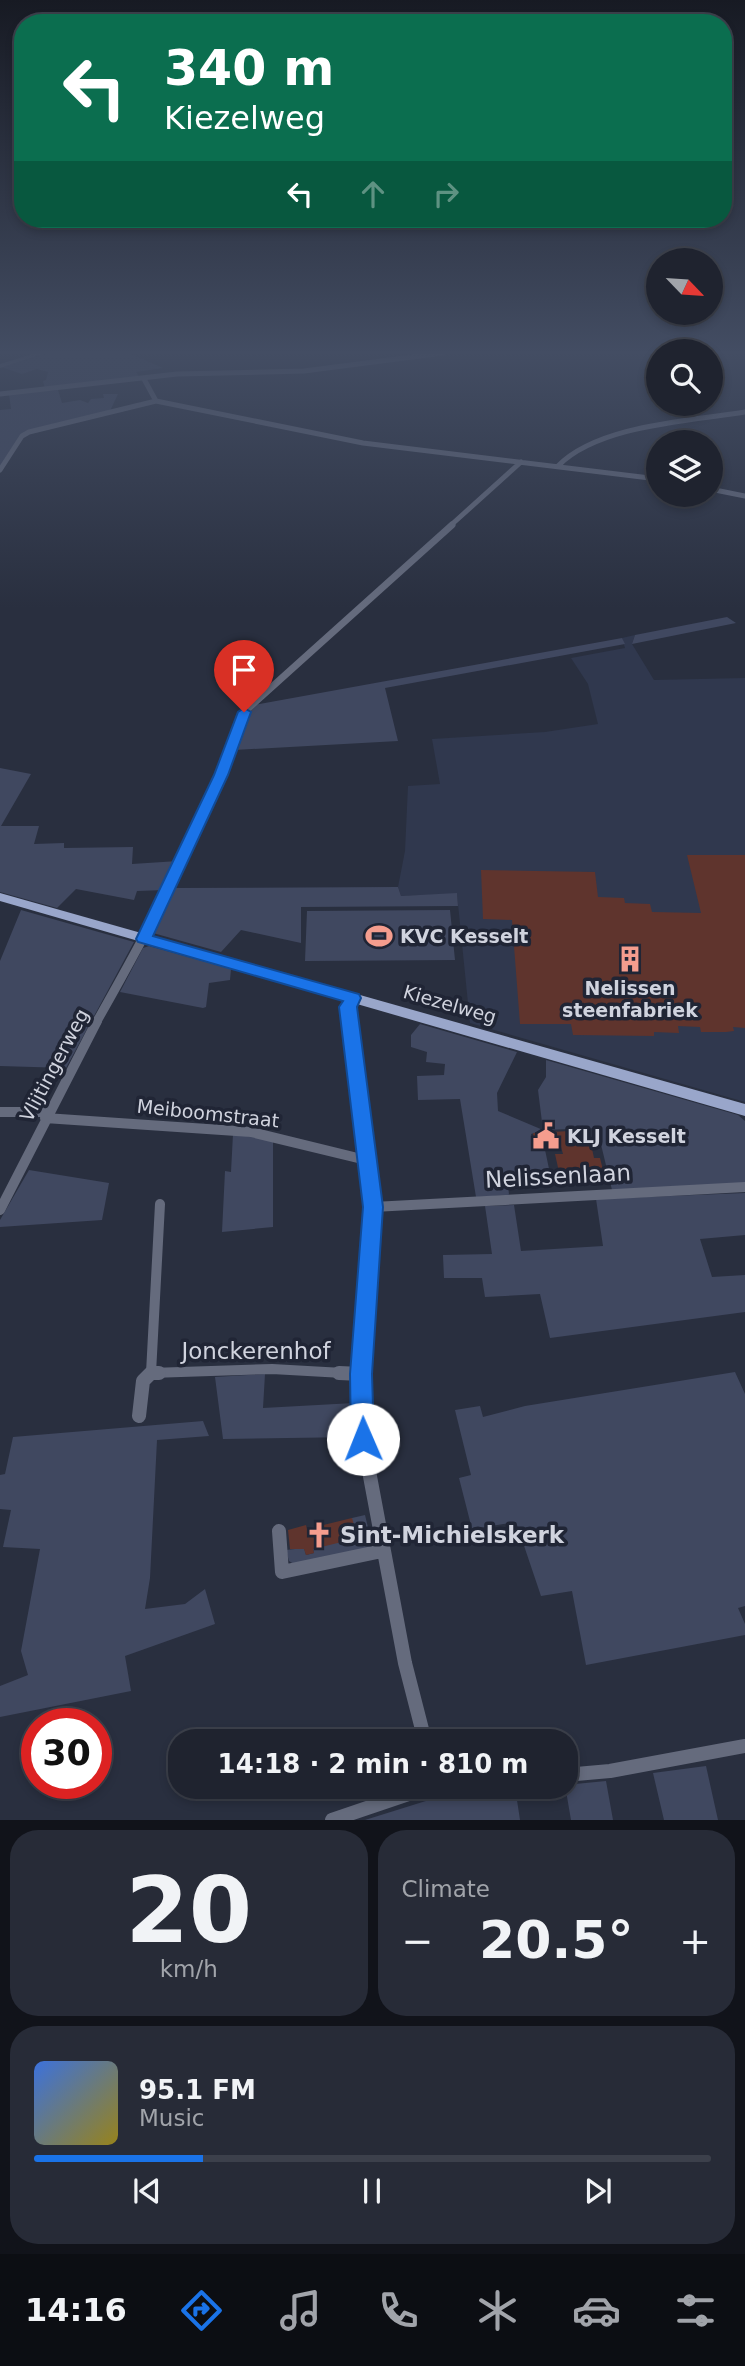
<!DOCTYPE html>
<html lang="en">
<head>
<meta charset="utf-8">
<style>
  :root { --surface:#1f232f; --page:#272b37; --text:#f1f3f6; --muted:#a1a4aa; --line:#3c404b; --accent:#1a73e8 }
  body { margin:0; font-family:"DejaVu Sans",sans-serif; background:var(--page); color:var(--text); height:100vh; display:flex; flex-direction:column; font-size:26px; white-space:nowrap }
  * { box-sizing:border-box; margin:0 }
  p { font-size:23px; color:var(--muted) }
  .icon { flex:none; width:38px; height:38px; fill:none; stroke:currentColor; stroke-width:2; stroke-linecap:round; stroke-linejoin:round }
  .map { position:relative; height:1820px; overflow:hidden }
  .sheet { display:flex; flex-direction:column; gap:10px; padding:10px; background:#11131a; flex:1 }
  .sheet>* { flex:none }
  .top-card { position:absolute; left:14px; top:14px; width:718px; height:214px; border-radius:28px; box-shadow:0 4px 10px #0003,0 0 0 2px var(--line); background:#0b6e4f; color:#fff; overflow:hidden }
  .needle { width:46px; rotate:115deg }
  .buttons { position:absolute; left:646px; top:248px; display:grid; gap:14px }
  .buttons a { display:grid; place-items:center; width:77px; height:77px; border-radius:50%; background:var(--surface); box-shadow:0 4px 10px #0003,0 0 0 2px var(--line); font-size:35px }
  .speed { position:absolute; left:21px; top:1708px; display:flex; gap:14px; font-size:35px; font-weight:700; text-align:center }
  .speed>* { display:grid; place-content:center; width:91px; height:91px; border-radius:50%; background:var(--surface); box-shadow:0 4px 10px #0003,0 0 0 2px var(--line); line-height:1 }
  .speed .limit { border:10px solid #d22; background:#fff; color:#111 }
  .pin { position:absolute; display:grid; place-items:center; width:60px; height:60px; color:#fff; margin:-72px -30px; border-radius:50% 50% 50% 0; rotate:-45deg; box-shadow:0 0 7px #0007 }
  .pin .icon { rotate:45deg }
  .me { position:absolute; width:77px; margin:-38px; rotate:359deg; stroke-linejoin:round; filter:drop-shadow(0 0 5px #0008) }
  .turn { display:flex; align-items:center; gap:24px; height:147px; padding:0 35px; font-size:32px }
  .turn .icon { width:91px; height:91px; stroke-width:2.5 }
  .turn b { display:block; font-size:49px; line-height:60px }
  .lanes { display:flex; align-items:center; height:66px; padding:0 35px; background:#0003; justify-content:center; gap:35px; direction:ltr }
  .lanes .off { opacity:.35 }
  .big { font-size:52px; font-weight:700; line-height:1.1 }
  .sheet .card { flex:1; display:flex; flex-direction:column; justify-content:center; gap:10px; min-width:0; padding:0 24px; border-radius:28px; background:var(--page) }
  .sheet .dial { align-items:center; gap:0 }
  .dial b { font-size:91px; line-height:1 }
  .song { display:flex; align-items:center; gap:21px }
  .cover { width:84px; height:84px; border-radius:10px; background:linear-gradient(135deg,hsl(220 70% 55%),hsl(50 70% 35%)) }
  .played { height:7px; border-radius:4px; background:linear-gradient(90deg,var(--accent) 25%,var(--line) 25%) }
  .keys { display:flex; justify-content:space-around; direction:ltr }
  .heat { display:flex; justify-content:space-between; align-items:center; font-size:38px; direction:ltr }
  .sheet .tiles { flex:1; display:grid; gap:10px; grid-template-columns:1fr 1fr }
  .card:last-child { grid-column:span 2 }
  .trip { position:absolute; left:168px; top:1729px; width:410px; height:70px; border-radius:28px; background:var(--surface); box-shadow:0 4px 10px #0003,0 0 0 2px var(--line); font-weight:700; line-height:70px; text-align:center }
  .tabs { display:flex; height:112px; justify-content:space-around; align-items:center; background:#0c0e13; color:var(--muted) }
  .tabs .icon { width:49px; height:49px }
  .tabs .current { color:var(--accent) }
  .tabs b { font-size:32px; color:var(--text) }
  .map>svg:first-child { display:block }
  .built { fill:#30384e }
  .green { fill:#404860 }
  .building { fill:#5f342d }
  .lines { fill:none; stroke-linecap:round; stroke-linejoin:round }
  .minor-far4 { stroke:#656b7d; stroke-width:5 }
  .minor-far3 { stroke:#656b7d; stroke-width:7 }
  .minor-far2 { stroke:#656b7d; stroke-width:9 }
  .minor-far1 { stroke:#656b7d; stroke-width:10 }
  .minor { stroke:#656b7d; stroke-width:14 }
  .tertiary { fill:#656b7d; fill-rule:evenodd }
  .primary { fill:#99a6ca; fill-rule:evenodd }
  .route { fill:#1a73e8; stroke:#114b97; stroke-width:2 }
  .labels { text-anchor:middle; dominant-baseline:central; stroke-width:7; stroke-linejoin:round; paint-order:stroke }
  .poi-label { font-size:19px; font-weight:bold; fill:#d0d3de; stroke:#202535; text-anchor:start }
  .street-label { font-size:19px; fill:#d0d3de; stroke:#202535 }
  .near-street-label { font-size:23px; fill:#d0d3de; stroke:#202535 }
  .near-poi-label { font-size:23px; font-weight:bold; fill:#d0d3de; stroke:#202535; text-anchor:start }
</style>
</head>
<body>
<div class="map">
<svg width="745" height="1820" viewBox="0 0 745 1820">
  <rect width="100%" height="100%" fill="#292f3f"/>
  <path class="built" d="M635,635l-3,9 22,36 91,-2v424l-275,-79 -13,-129 -56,2 -3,-9 7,-36 3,-65 32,-2 -8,-45 113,-7 53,-8 -10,-40 -17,-26 54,-10 -3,-10z"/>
  <path class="green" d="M49,353h80l34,15 -27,4 4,6 -95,11 -2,-8 3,-1 2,-8 -11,-3 -15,5 -21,-7z
    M58,390l4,13 18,-3 8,3 3,-4 13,-1 -1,-4h15l-8,17 -85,21 -25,35v-57l11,-1 -2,-15z
    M727,617l9,6 -104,21 3,-9z
    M622,638l3,6 -240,44 13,53 -164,9 9,-32 11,-13z
    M0,768l31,6 -30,52h38l-5,18 30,-1v5l69,-1 -1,17 46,-3 -13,29 -28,1 -3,9 -58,-11 -19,19 -57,-16z
    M398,887l3,9 56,-3 1,13 -157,1v36l-60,-13 -20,22 -68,-19 20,-45z
    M21,910l113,32 -68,126 -66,-2v-105z
    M450,910l5,50 -150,1 2,-50z
    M149,946l82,23 -1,11 -21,3 -3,24 -3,1 -83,-16 23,-44z
    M420,1024l97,28 -20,41 1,18 45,19 -5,-40 8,-13v-17l192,55 7,6v62l-133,7 -15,-62 -53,2 -13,4 3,11h10l8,38 -44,1 1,11 -33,2 -16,-98 -42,1 -1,-24 27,-1 1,-11 -19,-2 1,-10 -16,-5v-12z
    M233,1134l40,6v87l-51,5 3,-61 6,1z
    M29,1170l80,13 -7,37 -102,7v-7z
    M745,1193v42l-45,4 12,38 33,-2v37l-195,26 -10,-44 -55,3 -3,-19h-38l-1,-23 49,-1 -7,-48 29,-1 7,46 82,-5 -7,-47z
    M735,1372l10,22v212l-7,2 7,16v11l-159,30 -14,-74 -31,5 -25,-74 -44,7 -13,-51 12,-3 -16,-65 25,-4 3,11 42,-11z
    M265,1374l-2,34 91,-5 2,34 -133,2 -8,-62z
    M203,1421l6,15 -52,4 -7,138 -5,31 40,-5 20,-15 10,35 -90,32 6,35 -131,26v-31l28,-11 -7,-24 19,-102 -37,-2 8,-37 -11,-1v-34l5,-1 8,-37z
    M365,1515l8,33 -76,18 -8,-5 -3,-11 18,-2 2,7 8,-2 -1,-4 39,-31z
    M706,1766l12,54h-54l-11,-47z
    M606,1781l7,39h-42l-6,-35z
    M515,1787l5,33h-155l80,-25z"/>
  <path class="building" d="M687,855h58v173l-12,-1 1,4 -8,1h-25l-1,-5 -22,-1 1,7 -25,-1v4l-81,-1 -2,-11h-51l-8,-104 -29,-1 -2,-49 114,2 3,25 26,1 1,5 25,1 2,8 49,1z
    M588,1130l6,28h6l5,20 -44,3 -6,-27h8l-4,-14 -25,1 -1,-8z
    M352,1518l6,20 -45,11 1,4 -8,2 -2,-6h-14l-2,-19 18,-5 1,4z"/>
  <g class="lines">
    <path class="minor-far4" d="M144,379l12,22
      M0,394l177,-20 127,-3 139,-18
      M558,466c40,-41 132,-45 187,-54
      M0,470l22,-34 7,-4 127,-31 207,42 295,36
      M710,489l35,7
      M450,526l71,-64"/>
    <path class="minor-far3" d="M232,745l12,-33 208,-187"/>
    <path class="minor-far2" d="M96,1023c51,-90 101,-183 137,-280
      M350,1023l-2,-16 5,-9"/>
    <path class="minor-far1" d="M350,1021l23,186 -12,167
      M0,1112h48
      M45,1118l206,14 115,28
      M160,1204l-9,169 121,-4 89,5
      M373,1207l372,-20
      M0,1210l97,-189"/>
    <path class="minor" d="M151,1373h8
      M339,1373l22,1
      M361,1373l2,66 42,224 20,78
      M139,1416l4,-35 8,-8
      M279,1531l3,41 100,-21
      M565,1775l45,-4 135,-25
      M332,1820l97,-33"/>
    <path class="tertiary" d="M36,353h10l-46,15v-4z"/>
    <path class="primary" d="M0,893l745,211v12l-745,-215z"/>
  </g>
  <linearGradient id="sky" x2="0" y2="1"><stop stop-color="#171a23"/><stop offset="0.58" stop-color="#434d63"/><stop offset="1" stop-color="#434d63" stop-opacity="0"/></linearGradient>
  <rect width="745" height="608" fill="url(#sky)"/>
  <path class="route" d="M244,708l7,4 -23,63 -75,161 206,58 2,4 -4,9 26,200 -11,167 2,65 -3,7 -8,3 -8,-3 -4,-7 -1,-65 13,-167 -24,-200 4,-6 -205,-59 -2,-3 78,-164 24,-63z"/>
  <defs>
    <g id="stadium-bare" transform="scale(2.1)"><path d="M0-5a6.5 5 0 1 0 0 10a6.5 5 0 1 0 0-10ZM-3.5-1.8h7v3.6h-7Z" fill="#f59d8e" stroke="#202535" stroke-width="2.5" paint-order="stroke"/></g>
    <g id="building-bare" transform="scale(2.1)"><path d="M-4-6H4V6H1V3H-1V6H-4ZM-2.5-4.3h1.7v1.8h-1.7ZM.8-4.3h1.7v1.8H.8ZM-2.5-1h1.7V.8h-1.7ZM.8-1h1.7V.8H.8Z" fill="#f59d8e" stroke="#202535" stroke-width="2.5" paint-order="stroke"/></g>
    <g id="civic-bare" transform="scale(2.1)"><path d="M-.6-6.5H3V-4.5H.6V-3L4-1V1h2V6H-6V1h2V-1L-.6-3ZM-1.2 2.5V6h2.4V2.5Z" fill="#f59d8e" stroke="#202535" stroke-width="2.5" paint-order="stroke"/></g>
    <g id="church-bare" transform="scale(2.1)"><path d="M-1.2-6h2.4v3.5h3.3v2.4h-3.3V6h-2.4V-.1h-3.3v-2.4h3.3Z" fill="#f59d8e" stroke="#202535" stroke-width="2.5" paint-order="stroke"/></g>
  </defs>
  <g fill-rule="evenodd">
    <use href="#stadium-bare" x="379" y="936"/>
    <use href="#building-bare" x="630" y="959"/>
    <use href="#civic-bare" x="546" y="1136"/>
    <use href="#church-bare" x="319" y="1535"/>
  </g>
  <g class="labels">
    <g class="poi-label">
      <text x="400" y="936">KVC Kesselt</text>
      <text x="630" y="988" text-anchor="middle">Nelissen<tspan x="630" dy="22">steenfabriek</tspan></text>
      <text x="567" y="1136">KLJ Kesselt</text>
    </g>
    <g class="street-label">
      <text transform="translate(450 1004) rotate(16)">Kiezelweg</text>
      <text transform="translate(54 1065) rotate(-62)">Vlijtingerweg</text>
      <text transform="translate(208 1113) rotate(6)">Meiboomstraat</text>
    </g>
    <g class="near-street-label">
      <text transform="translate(558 1176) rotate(-3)">Nelissenlaan</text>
      <text x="256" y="1351">Jonckerenhof</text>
    </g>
    <g class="near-poi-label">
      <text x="340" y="1535">Sint-Michielskerk</text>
    </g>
  </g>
</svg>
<div class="buttons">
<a><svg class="needle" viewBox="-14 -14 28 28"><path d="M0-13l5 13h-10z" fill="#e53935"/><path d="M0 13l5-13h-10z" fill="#a1a4aa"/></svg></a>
<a><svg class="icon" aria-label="search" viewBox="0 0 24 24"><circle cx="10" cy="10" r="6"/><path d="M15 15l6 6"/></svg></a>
<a><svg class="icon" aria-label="layers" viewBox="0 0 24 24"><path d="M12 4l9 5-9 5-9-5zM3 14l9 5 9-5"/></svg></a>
</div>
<div class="speed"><div class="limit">30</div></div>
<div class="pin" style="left:244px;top:712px;background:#d93025"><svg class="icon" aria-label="arrive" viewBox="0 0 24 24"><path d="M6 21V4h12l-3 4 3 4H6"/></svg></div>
<svg class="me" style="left:363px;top:1439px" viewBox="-20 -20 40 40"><circle r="19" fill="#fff"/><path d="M0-13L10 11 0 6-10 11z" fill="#1a73e8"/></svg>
<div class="trip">14:18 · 2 min · 810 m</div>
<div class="top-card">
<div class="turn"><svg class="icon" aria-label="left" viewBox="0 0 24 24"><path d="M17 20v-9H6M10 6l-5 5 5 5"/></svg><div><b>340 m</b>Kiezelweg</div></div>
<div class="lanes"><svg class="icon" aria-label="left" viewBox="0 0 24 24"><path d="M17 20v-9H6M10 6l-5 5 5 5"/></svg><svg class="icon off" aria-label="ahead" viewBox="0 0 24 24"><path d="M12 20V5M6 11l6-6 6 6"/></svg><svg class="icon off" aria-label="right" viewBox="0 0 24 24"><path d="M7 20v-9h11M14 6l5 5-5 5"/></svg></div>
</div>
</div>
<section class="sheet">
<div class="tiles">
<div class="card dial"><b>20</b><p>km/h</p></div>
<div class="card"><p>Climate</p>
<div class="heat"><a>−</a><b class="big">20.5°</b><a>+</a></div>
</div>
<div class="card">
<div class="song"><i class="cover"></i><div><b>95.1 FM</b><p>Music</p></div></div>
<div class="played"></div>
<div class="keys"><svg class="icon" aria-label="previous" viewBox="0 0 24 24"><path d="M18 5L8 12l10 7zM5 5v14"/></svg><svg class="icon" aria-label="pause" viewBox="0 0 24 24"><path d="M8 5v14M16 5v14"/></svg><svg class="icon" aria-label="next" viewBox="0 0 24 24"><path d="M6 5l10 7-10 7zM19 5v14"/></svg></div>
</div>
</div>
</section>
<nav class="tabs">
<b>14:16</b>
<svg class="icon current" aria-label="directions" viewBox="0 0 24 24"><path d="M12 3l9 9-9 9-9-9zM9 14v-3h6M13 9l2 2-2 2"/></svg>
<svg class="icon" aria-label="music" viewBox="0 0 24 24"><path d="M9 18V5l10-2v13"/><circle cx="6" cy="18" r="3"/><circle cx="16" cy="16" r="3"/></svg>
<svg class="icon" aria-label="phone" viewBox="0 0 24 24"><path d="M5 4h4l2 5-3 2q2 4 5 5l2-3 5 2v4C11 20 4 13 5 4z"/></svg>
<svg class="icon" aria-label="climate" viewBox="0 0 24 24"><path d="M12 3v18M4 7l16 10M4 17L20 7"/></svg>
<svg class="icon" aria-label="car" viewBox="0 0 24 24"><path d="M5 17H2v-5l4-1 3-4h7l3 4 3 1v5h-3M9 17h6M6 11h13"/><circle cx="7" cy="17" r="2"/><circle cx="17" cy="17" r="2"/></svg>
<svg class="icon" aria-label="filters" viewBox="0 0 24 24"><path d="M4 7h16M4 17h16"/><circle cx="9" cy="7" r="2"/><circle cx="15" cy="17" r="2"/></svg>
</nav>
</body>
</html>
